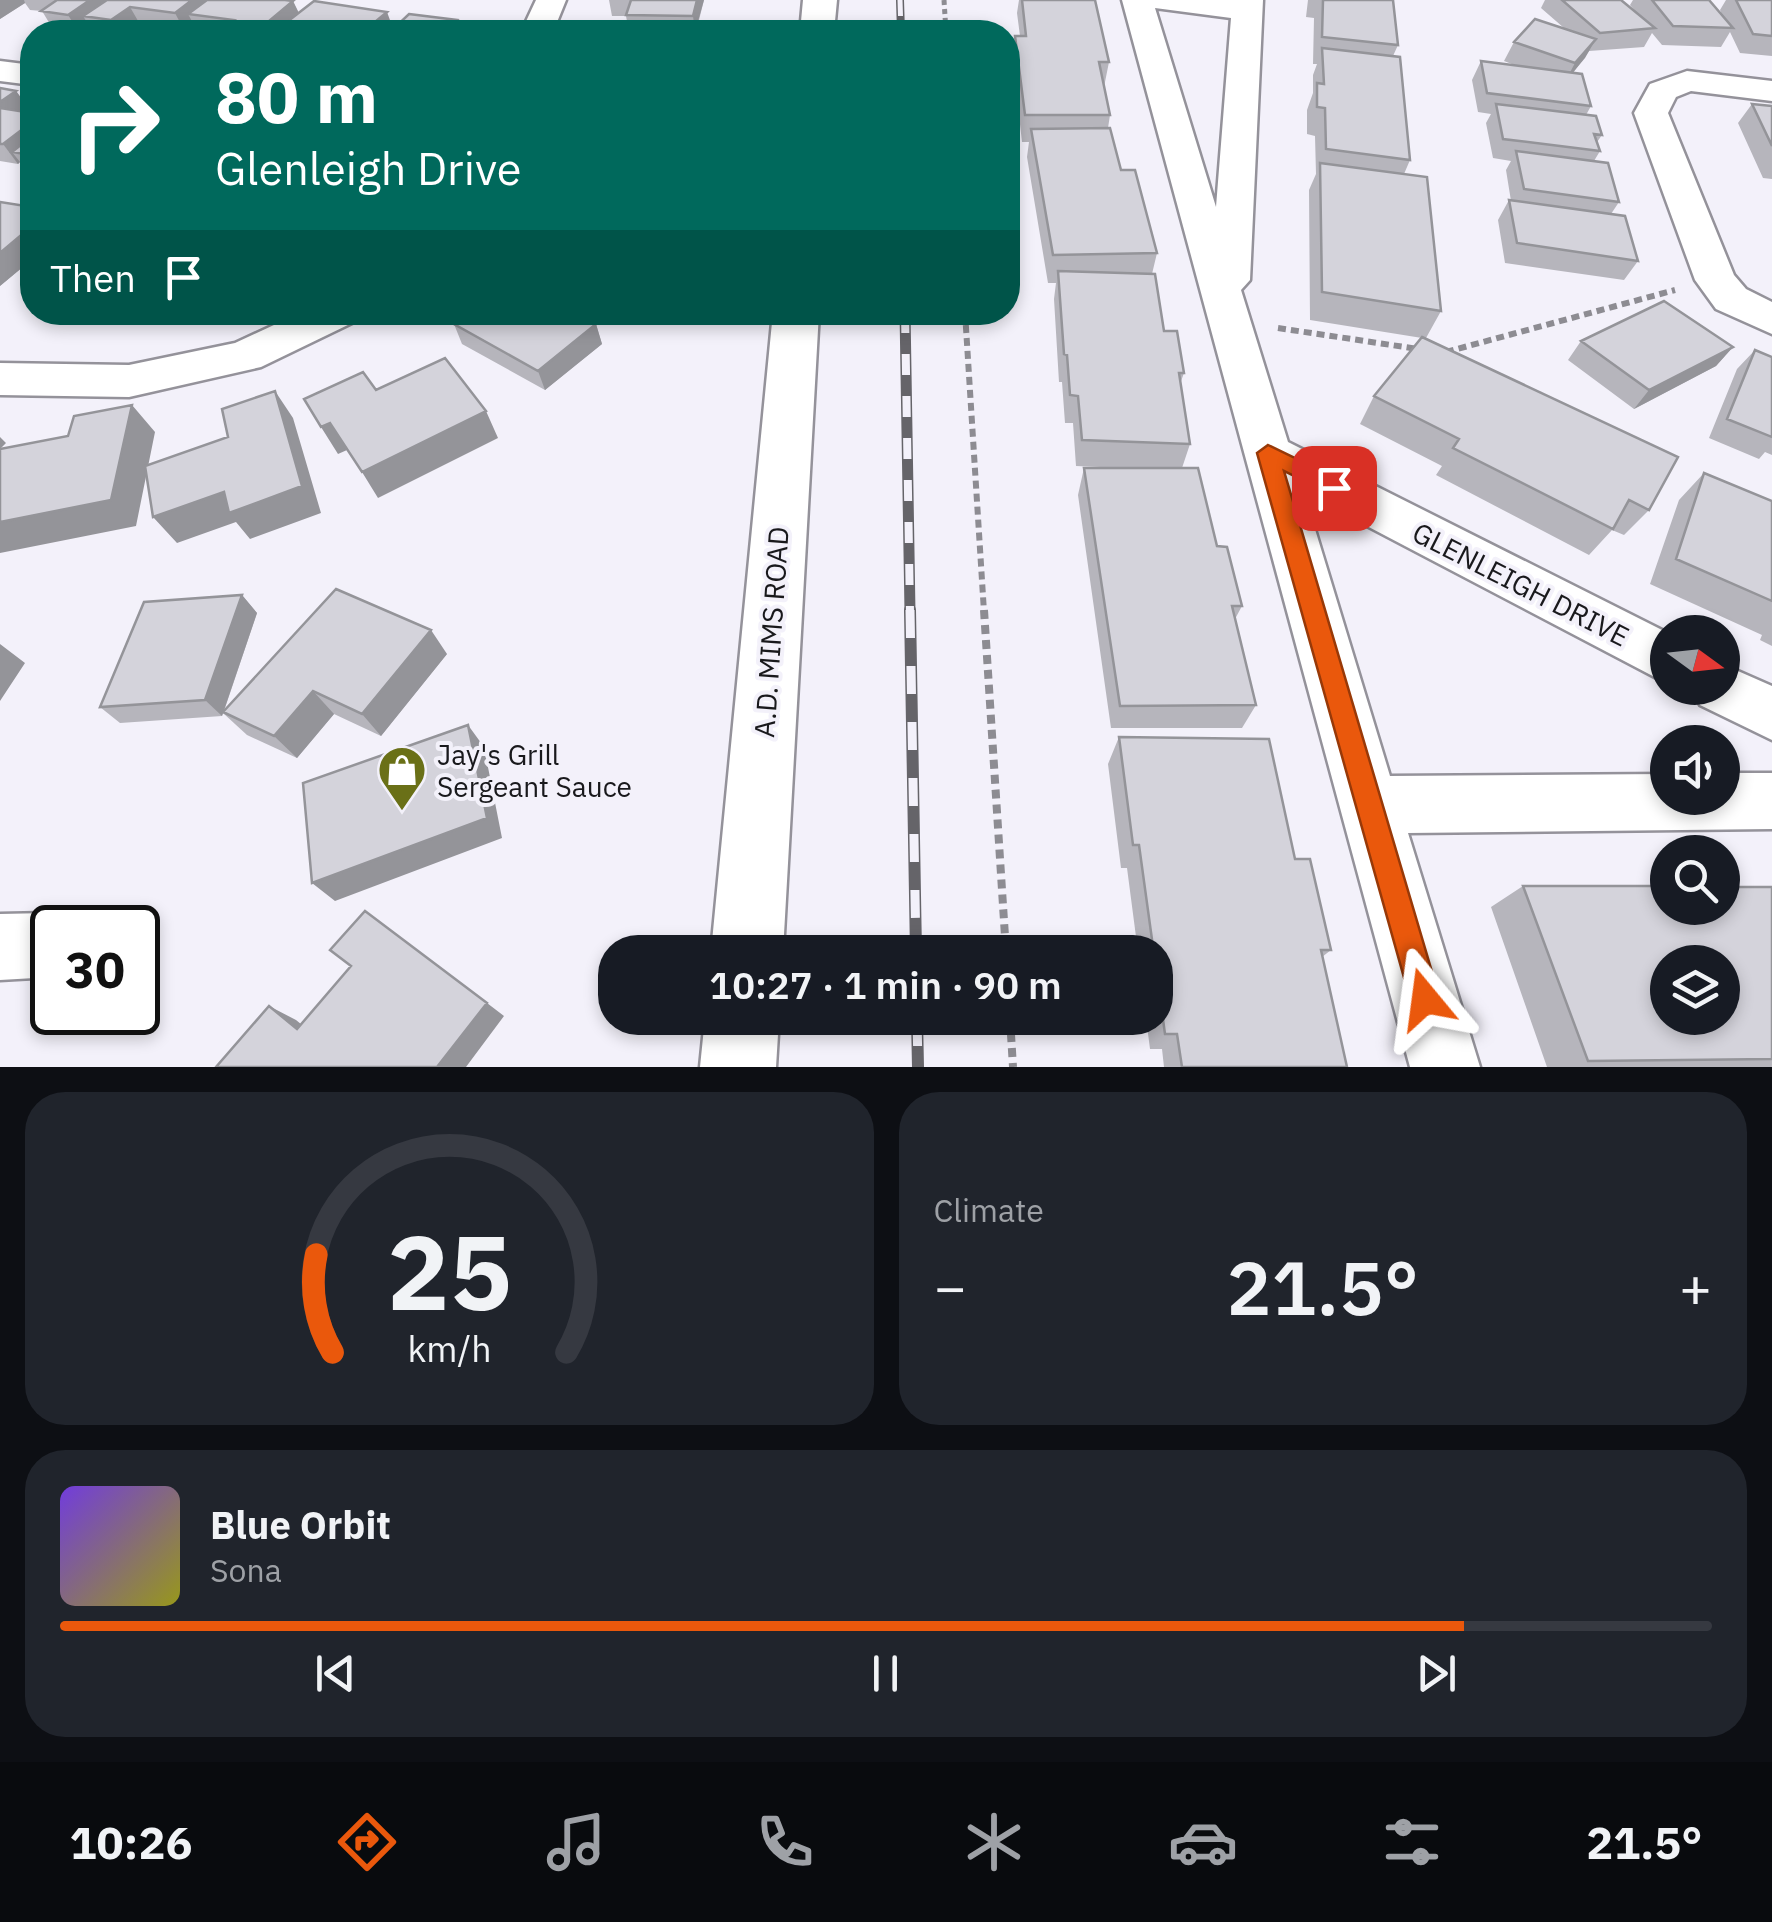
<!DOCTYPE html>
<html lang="en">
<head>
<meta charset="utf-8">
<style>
  :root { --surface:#171b24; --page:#20242c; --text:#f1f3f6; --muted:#9ea1a6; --line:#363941; --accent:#ea580c }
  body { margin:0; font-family:"IBM Plex Sans",sans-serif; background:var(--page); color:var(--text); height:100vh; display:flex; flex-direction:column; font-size:38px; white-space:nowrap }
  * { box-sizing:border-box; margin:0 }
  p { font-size:32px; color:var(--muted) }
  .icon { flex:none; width:55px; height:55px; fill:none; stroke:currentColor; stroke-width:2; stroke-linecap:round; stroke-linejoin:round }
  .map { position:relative; height:1067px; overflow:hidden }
  .side { display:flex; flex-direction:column; gap:25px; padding:25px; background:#0d0f14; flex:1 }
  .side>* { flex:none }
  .hud { position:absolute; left:20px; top:20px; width:1000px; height:305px; border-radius:40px; box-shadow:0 5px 15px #0003; background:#00695c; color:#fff; overflow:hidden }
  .needle { width:65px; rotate:105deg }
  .buttons { position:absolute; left:1650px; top:615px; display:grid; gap:20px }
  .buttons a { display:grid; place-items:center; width:90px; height:90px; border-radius:50%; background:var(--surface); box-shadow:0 5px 15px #0003; font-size:50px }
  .speed { position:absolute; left:30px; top:905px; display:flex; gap:20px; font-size:50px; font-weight:700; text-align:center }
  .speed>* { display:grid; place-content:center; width:130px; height:130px; border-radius:50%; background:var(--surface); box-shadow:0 5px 15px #0003; line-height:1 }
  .speed .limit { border:5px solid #111; border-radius:15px; background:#fff; color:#111 }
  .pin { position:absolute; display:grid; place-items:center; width:85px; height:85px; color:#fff; margin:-42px; border-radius:20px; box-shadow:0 5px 15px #0006 }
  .me { position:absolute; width:110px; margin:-55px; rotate:344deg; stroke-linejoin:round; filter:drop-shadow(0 0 8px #0008) }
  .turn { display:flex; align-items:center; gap:35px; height:210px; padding:0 30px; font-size:45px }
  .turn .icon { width:130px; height:130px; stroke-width:2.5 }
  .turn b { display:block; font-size:70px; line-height:85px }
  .then { display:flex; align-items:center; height:95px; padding:0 30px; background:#0003; gap:20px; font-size:38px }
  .big { font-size:75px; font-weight:600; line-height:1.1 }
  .side .card { flex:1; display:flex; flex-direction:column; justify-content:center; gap:15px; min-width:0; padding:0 35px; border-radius:40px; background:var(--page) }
  .side .dial { align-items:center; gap:0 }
  .dial svg { height:260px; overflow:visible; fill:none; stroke:var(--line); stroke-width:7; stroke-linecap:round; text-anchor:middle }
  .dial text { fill:var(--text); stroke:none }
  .song { display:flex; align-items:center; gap:30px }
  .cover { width:120px; height:120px; border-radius:15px; background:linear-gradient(135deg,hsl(260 70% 55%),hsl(60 70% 35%)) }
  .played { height:10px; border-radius:5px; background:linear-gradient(90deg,var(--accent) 85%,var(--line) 85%) }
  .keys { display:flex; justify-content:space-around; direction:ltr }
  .heat { display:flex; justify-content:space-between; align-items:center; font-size:55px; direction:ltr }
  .side .tiles { flex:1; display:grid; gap:25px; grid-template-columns:1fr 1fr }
  .card:last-child { grid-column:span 2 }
  .trip { position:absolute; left:598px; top:935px; width:575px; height:100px; border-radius:40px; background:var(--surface); box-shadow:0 5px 15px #0003; font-weight:600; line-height:100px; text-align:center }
  .dock { display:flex; height:160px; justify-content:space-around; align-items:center; background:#090b0e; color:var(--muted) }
  .dock .icon { width:70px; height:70px }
  .dock .current { color:var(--accent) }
  .dock b { font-size:45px; color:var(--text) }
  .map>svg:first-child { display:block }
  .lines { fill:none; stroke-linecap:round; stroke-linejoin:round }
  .street-casing { stroke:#94929a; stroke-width:5 }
  .secondary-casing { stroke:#94929a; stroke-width:5 }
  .path-far2 { stroke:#8d8c92; stroke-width:5; stroke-dasharray:5 4; stroke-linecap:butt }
  .path-far1 { stroke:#8d8c92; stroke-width:6; stroke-dasharray:8 5; stroke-linecap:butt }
  .path { stroke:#8d8c92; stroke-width:8; stroke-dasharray:9 6; stroke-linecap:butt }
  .street { fill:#fff; fill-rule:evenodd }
  .secondary { fill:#fff; fill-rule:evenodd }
  .rail-far2-casing { stroke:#656469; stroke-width:8 }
  .rail-far1-casing { stroke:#656469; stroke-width:11 }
  .rail-casing { stroke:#656469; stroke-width:12 }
  .rail-far2 { stroke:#f3f1fa; stroke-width:5; stroke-dasharray:16; stroke-linecap:butt }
  .rail-far1 { stroke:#f3f1fa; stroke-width:8; stroke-dasharray:21; stroke-linecap:butt }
  .rail { stroke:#f3f1fa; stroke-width:9; stroke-dasharray:28; stroke-linecap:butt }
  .wall { fill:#b6b5bc }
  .shaded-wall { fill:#949499 }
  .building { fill:#d4d3db; stroke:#949499; stroke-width:2.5; fill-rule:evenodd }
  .route { fill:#ea580c; stroke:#983908; stroke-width:2.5 }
  .labels { text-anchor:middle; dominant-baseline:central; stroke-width:8; stroke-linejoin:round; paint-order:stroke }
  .street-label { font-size:28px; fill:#19191c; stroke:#f3f1fa }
  .poi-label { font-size:28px; fill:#19191c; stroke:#f3f1fa; text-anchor:start }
</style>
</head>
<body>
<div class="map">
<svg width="1772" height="1067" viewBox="0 0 1772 1067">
  <rect width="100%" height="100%" fill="#f3f1fa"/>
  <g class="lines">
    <g class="street-casing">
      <path id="street" d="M536,0h30l-13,32h-32z
        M1122,0h141l-13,280 -9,10 47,152 380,191v51l-364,-191 86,283 278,-2v24h54v-25h50v56l-364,4 72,234h-70zM1155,8l76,10 -15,189z
        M0,61l32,4v20l-32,-4z
        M1687,71l85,10v20l-81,-10 -15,6 -8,16 66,162 12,14 26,13v32l-56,-25 -21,-29 -61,-167 16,-29z
        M302,312h58l-6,10 -93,45 -132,30 -129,-2v-32l129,2 106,-22z
        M1722,664l50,22v54l-72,-35 -8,-17h30z
        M48,913l25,15h-21v49l-52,3v-66z"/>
    </g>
    <g class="secondary-casing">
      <path id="secondary" d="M803,0h34l-3,32h-34z
        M773,312h46l-36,640h-72z
        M705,1018h74l-3,49h-76z"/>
    </g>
    <path class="path-far2" d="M944,0l2,32"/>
    <path class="path-far1" d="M965,312l19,300
      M1278,328l140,21
      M1446,352l229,-62"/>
    <path class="path" d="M984,610l22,342
      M1010,1018l3,49"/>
    <use href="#street" class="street"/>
    <use href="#secondary" class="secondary"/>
    <g class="rail-far2-casing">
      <path id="rail-far2" d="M900,0l1,32"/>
    </g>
    <g class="rail-far1-casing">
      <path id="rail-far1" d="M905,312l5,300"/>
    </g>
    <g class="rail-casing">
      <path id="rail" d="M910,610l6,342
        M917,1018l1,49"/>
    </g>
    <use href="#rail-far2" class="rail-far2"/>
    <use href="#rail-far1" class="rail-far1"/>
    <use href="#rail" class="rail"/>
  </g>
  <path class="wall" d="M0,0h285l8,1 6,12 94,16 64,-9 4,12h-263l-4,-7 -9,7 -44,-6 -10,6h-38l-3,-5 -9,5h-9l-19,-3 -11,-18 -12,-1 -5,-7 -25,16z
    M609,0h95l-8,32h-67l-3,-16h-14z
    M1019,0h76l14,62 -5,25 6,28 -2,13 13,42 36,83 -5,21 12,57 20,42 -4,11 10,60 -8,24 60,138 -7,13 21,86 -14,23h-131l-33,-233 6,-27h40l-48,-2 -3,-43h-8l-3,-41h-3l-5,-83 2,-16h-8l-21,-126 2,-15h-7l-9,-79 2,-27h5l-3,-23z
    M1308,0h85l5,45 -5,11 17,104 -6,14 37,137 -15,27 223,172 -25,25 -12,-5 -23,25 -153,-80 6,-9 -82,-42 14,-28 48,-58 -112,-18 -1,-130 7,-16 -1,-38 -8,-2v-24l6,-17v-18l4,-11h-4l1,-46 -8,-1z
    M1545,0h76l15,12 -6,-7 3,-5h76l13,15 -2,-5 6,-10h46v56l-32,-3 -10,-21 -9,15 -59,-2 -10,-12 -8,14 -55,4 -16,22 18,33 -5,9 16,20 -5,7 3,9 -6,10 25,41 -8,12 27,47 -14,19 -119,-17 -7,-43 11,-20 2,1 -5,-31 5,-9 -18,-3 -7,-35 5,-9 -13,-2 -6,-32 9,-19 36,5 -13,-5 10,-19 50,-14 -23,-20z
    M0,88l16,3 14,19 -3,2 5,1v59l-5,-1 -7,-9 -2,2 -18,-3z
    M1752,104l20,2v73l-9,-1 -25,-55z
    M32,207v58l-2,-4 -30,25z
    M454,324h142l6,20 -57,46 -83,-46z
    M1581,341l152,6 -17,19 -82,43 -66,-49z
    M1755,350l17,7v98l-7,-3 -6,7 -50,-21 28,-69z
    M1704,473l68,28v145l-12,-6 2,-5 -112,-51 29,-84z
    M242,595l15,18 -33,98 223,-57 -66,82 -47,-22 -37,44 -50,-23 -24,-22 -1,3 -102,7 -20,-16z
    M1119,737l176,122 36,91 -9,7 25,110h-183l-2,-18h-12l-4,-31h9v-66h-17l-11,-84h-6l-13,-104z
    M1523,886l249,1v180h-225l-56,-160z"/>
  <path class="shaded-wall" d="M0,0h24l1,3 -25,16z
    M90,0h39l-46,16 7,11 -11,5 -11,-17z
    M192,0h17l-21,14 6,11 -9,7 -10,-19z
    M697,0h7l-9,32 -2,-16z
    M293,1l9,19 -15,12h-31z
    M130,7l11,19 -10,6h-12l-8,-12z
    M387,12l7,19 -1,1h-30z
    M457,20l4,12h-16z
    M1596,39l-11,19 -20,24 10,-19z
    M16,91l14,19 -23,17 -7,-10v-15z
    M32,122v30h-20l8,10 -2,2 -15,-20z
    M32,226v30l-8,-2 6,7 -30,25v-33z
    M596,324l6,20 -57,46 -7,-19z
    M1733,347l-17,19 -82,43 15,-19z
    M275,391l18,27 28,95 -71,26 -14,-17 -59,21 -24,-26 71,-25z
    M132,405l23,27 -19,94 -136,27v-31z
    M486,411l12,27 -120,60 -16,-26z
    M330,423l17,27 -9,4 -17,-27z
    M0,437l6,6 -6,6z
    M242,595l15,18 -35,103 -17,-16z
    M431,630l16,24 -66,82 -19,-22z
    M0,644l25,19 -25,38z
    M313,691l21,23 -37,44 -23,-22z
    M468,725l16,22 18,91 -167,63 -23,-18z
    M487,1003l17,13 -38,51h-29z
    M269,1006l27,14 27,22 -26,-13z"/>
  <path class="building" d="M57,0h33l-22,15 -27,-4z
    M107,0h85l-17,13 -45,-6 -19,13 -28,-4z
    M207,0h78l8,1 -37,31h-37l15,-12 -46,-6z
    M631,0h66l-4,16 -67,-1z
    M1022,0h73l14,62h-10l11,53h-85l-10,-79h11z
    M1323,0h70l5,45 -76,-8z
    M1562,0h59l34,28 -55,5z
    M1652,0h57l24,28 -60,-2z
    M1736,0h36v36l-19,-2z
    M314,1l73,11 -24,20h-21l-27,-4 -5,4h-36z
    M409,14l48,6 -12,12h-55z
    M1535,19l61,20 -21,24 -61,-21z
    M1322,48l78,9 10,103 -84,-11 -1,-41 -8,-1v-24l7,1z
    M1481,61l101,13 9,32 -104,-13z
    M0,88l16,3 -16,11z
    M1496,104l100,12 6,19 -8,-1 6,17 -97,-12z
    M1752,104l20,2v40z
    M0,108l32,5v9l-29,22h-3z
    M1110,128l11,42h14l22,83 -104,2 -22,-126z
    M32,136v19l-20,-3z
    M1516,151l92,12 11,39 -95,-13z
    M1320,163l107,14 14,134 -119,-19z
    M1509,200l116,16 13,45 -121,-18z
    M0,202l32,5v19l-32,27z
    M32,247v9l-8,-2z
    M1058,271l97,3 9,57h13l7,42h-5l11,71 -108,-4 -4,-44 -8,-1 -3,-40 -3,-1z
    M1664,301l69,46 -84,43 -68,-49z
    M470,312h104l22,12 -58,47 -84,-47z
    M1422,337l256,120 -29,53 -20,-10 -16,29 -160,-81 6,-9 -85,-43z
    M1755,350l17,7v80l-45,-18z
    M445,358l41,53 -124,61 -32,-49 -9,4 -17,-28 59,-27 13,18z
    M275,391l27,95 -73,27 -5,-21 -71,25 -8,-51 83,-29 -6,-28z
    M132,405l-21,95 -111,22v-73l68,-13 6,-20z
    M1084,468h114l19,78 10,1 15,59h-10l24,99 -136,1z
    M1704,473l68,28v100l-96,-42z
    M336,589l95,41 -69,84 -49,-23 -39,45 -51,-24z
    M242,595l-37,105 -105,7 44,-105z
    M468,725l19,93 -175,65 -9,-100z
    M1119,737l150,2 26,120h15l21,91h-10l26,117h-165l-5,-33h-12l-26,-189h-6z
    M1523,886h145v22h54v-21h50v172l-184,2zM1668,962h54v56h-54z
    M365,911l122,92 -50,64h-221l53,-61 28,23 54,-63 -21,-16z"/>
  <path class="route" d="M1268,445l74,36 3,7 -11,8 -50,-25 156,528 -4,11 -11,4 -11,-4 -4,-11 -153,-546z"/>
  <defs>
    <g id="shop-pin" transform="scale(2.5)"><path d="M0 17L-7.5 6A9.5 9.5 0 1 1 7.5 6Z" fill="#6a7017" stroke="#f3f1fa"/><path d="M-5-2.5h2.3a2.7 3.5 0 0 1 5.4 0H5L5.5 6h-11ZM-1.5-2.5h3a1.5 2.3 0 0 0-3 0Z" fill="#fff"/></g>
  </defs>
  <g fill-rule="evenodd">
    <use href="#shop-pin" x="402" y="770"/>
  </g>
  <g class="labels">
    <g class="street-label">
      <text transform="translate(1521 584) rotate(27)">GLENLEIGH DRIVE</text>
      <text transform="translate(771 632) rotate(-86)">A.D. MIMS ROAD</text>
    </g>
    <g class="poi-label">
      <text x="437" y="754">Jay's Grill<tspan x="437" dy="32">Sergeant Sauce</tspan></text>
    </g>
  </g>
</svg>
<div class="buttons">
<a><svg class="needle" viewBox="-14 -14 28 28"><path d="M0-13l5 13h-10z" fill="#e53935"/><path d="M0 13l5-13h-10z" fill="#9ea1a6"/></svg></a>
<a><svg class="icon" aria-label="sound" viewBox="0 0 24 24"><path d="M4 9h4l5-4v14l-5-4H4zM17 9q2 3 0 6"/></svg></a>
<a><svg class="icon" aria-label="search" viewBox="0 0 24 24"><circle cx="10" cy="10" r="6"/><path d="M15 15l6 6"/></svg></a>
<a><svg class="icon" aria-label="layers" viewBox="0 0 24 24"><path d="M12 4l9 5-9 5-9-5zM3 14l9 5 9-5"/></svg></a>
</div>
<div class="speed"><div class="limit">30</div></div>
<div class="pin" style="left:1334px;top:488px;background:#d93025"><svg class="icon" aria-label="arrive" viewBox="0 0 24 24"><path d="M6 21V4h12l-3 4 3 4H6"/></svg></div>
<svg class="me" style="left:1425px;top:999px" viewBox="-20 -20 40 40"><path d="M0-17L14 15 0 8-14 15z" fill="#ea580c" stroke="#fff" stroke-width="4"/></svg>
<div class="trip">10:27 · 1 min · 90 m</div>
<div class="hud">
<div class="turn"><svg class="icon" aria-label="right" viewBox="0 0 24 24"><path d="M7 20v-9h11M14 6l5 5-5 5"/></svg><div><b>80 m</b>Glenleigh Drive</div></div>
<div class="then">Then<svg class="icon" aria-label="arrive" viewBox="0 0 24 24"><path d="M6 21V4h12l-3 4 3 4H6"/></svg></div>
</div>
</div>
<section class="side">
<div class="tiles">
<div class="card dial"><svg viewBox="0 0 100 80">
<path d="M14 69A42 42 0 1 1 86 69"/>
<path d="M14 69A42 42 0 0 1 9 39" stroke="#ea580c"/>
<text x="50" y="56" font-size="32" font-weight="700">25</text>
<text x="50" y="72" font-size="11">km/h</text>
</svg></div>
<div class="card"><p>Climate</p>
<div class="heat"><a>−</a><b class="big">21.5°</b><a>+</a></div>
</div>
<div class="card">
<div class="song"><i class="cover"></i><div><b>Blue Orbit</b><p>Sona</p></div></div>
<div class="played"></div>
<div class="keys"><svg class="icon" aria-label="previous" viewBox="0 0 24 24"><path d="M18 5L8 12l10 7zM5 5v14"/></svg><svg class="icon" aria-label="pause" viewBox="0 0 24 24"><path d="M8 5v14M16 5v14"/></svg><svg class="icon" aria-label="next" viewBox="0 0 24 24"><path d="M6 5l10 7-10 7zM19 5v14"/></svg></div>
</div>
</div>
</section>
<nav class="dock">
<b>10:26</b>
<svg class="icon current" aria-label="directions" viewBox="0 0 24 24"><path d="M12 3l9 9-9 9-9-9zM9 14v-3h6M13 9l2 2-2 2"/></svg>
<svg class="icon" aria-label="music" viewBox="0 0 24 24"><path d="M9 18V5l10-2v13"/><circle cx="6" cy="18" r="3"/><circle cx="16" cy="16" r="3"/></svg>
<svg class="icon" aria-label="phone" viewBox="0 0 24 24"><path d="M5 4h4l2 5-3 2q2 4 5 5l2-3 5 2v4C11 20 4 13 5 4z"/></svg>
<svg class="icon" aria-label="climate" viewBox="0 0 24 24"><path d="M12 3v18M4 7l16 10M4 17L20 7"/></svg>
<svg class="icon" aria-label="car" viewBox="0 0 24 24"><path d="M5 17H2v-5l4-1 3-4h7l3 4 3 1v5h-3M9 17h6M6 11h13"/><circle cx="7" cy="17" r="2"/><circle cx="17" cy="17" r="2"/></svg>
<svg class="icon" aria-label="filters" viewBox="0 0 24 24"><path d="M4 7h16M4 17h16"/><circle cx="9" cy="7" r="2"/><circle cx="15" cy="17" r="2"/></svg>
<b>21.5°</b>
</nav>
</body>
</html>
